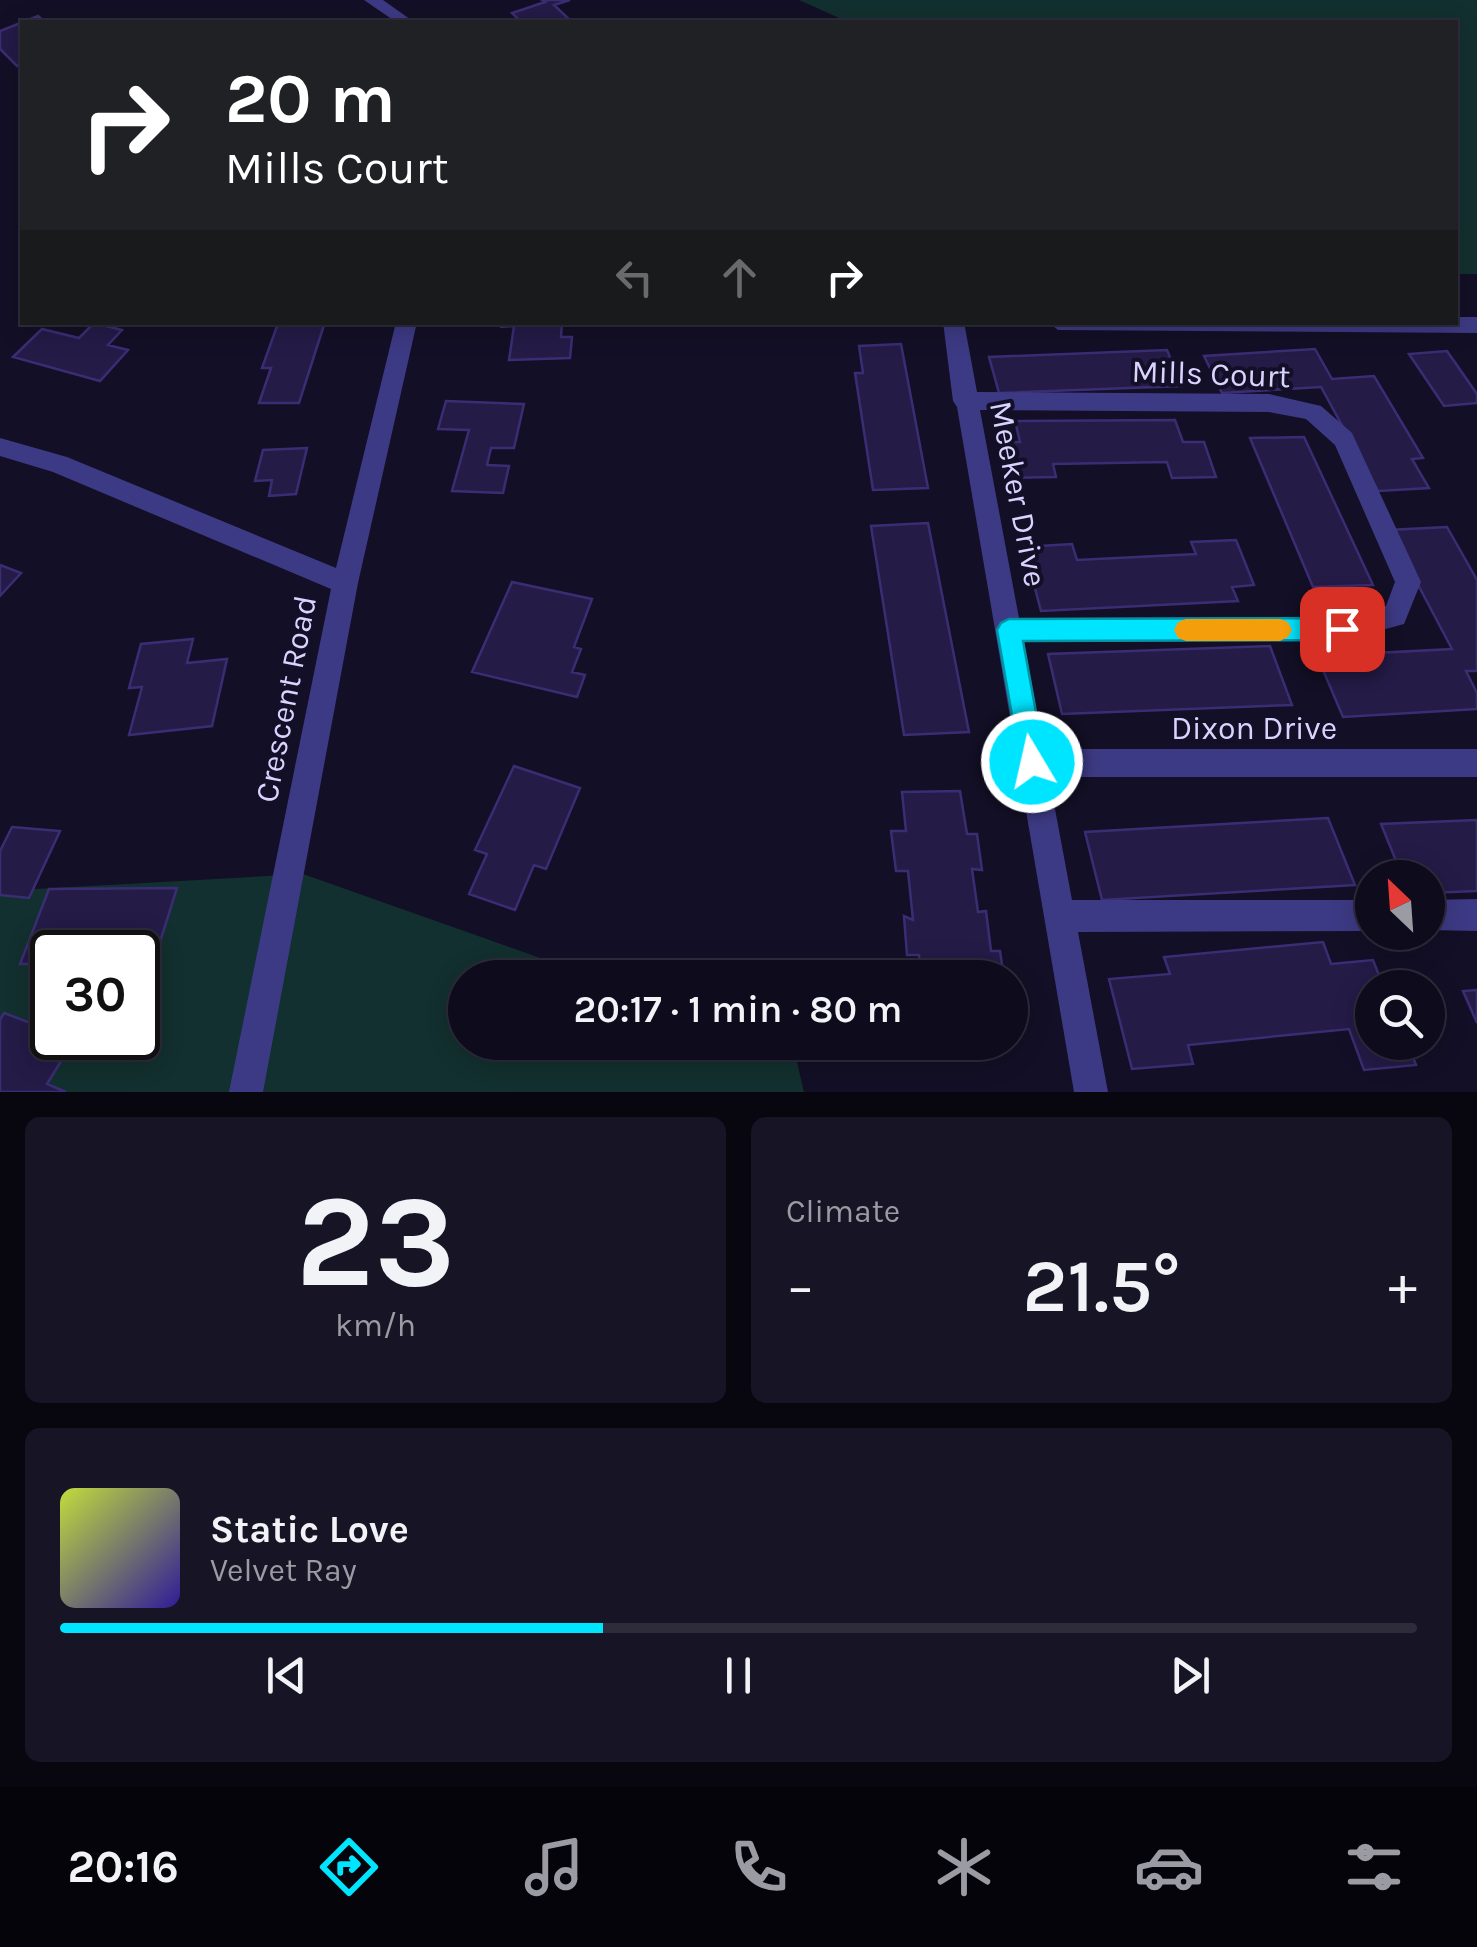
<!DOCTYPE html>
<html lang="en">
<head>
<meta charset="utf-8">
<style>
  :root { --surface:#0e0b1c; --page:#171425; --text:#f1f3f6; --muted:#9b9ba3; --line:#2e2b3b; --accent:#00e5ff }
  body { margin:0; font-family:Karla,sans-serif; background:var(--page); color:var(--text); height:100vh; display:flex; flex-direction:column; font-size:38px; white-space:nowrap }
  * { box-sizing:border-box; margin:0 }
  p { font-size:32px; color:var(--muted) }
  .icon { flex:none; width:55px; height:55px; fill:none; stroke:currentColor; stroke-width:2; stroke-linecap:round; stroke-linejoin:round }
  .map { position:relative; height:1092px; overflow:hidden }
  .drawer { display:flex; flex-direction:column; gap:25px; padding:25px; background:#08060f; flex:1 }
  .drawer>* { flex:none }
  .hud { position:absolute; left:20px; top:20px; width:1438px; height:305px; border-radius:0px; box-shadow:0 5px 25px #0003,0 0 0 2px var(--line); background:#202124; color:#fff; overflow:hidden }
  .needle { width:65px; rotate:335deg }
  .buttons { position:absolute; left:1355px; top:860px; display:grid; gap:20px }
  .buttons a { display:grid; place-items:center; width:90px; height:90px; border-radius:50%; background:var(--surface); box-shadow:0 5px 25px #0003,0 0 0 2px var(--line); font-size:50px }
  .speed { position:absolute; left:30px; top:930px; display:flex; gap:20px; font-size:50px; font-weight:700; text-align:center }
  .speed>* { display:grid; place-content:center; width:130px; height:130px; border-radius:50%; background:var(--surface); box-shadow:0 5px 25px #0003,0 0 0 2px var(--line); line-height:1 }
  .speed .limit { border:5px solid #111; border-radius:15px; background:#fff; color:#111 }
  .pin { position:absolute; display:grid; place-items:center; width:85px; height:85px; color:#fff; margin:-42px; border-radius:20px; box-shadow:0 5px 15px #0006 }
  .me { position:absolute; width:110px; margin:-55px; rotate:351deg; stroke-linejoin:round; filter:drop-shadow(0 0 8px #0008) }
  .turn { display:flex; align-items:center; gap:35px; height:210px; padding:0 40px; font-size:45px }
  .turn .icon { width:130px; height:130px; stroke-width:2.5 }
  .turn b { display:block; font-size:70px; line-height:85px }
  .lanes { display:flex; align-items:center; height:95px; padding:0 40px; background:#0003; justify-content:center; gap:50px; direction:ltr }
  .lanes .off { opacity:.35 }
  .big { font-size:75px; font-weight:600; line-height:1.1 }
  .drawer .card { flex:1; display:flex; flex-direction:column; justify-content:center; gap:15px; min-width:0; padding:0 35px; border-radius:15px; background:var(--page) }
  .drawer .dial { align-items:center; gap:0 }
  .dial b { font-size:130px; line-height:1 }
  .song { display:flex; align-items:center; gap:30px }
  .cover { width:120px; height:120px; border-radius:15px; background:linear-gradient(135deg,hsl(70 70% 55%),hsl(250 70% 35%)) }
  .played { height:10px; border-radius:5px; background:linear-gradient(90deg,var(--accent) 40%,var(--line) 40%) }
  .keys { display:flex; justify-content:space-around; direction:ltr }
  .heat { display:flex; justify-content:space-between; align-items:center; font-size:55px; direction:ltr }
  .drawer .tiles { flex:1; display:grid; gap:25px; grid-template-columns:1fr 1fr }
  .card:last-child { grid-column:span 2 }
  .trip { position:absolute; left:448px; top:960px; width:580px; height:100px; border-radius:50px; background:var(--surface); box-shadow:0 5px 25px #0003,0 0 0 2px var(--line); font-weight:600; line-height:100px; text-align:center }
  .dock { display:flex; height:160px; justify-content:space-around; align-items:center; background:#06040b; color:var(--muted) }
  .dock .icon { width:70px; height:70px }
  .dock .on { color:var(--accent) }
  .dock b { font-size:45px; color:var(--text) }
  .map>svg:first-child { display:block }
  .green { fill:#12302f; fill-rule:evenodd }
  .building { fill:#241b47; stroke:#3b2d73; stroke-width:2.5 }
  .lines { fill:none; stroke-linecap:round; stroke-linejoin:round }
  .minor { fill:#3d3a85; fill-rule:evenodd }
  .route { fill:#00e5ff; stroke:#0095a6; stroke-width:2.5 }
  .slow { fill:#f59e0b }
  .labels { text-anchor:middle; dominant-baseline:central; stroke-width:8; stroke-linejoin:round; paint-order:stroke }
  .street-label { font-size:32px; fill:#d9d4ff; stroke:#130f26 }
</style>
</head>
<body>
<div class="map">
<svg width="1477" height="1092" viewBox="0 0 1477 1092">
  <rect width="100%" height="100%" fill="#130f26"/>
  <path class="green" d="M799,0h678v274h-22v-252h-607z
    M303,874l291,103 -129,1v64l311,1 18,6 10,43h-804v-201zM52,952h86v86h-86z"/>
  <path class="building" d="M542,0h28l-16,5 18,17h-51l-9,-9 33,-11z
    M38,16l7,6h-23v42l-5,2 -17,-17v-18z
    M501,322h61l-1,15h11l-2,21 -61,2 5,-34 -13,1z
    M94,323l28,7 -14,15 20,5 -28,31 -87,-24 29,-28 37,9z
    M324,325l-25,78h-40l12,-35h-9l15,-42z
    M901,344l27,144 -55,2 -18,-117h8l-4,-27z
    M1315,349l17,30 42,-3 49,82 -11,1 17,29 -51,3 -57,-104 -99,6 -18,-37z
    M1167,350l15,36 -183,7 -10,-36z
    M1447,351l30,43v9l-33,3 -35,-52z
    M446,401l78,3 -10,44h-23l-4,17 22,1 -6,27 -51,-2 17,-61 -31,-1z
    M1175,420l8,22h21l12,35 -44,1 -5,-16 -114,2 3,13 -46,1 -7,-36h17l-5,-21z
    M1304,437l69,148 -60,2 -63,-149z
    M307,448l-11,46 -27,2 3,-16 -17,1 8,-31z
    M928,523l41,209 -65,3 -33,-209z
    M1447,527l30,53v91h-11l11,22v16l-134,8 -26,-61 135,-7 -63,-119z
    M1236,540l18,45 -22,2 6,14 -197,10 -17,-64 48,-3 5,16 119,-6 -5,-12z
    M0,565l21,8 -21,23z
    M512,582l80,17 -18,48 7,2 -9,23 13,3 -8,22 -105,-25z
    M193,639l-6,24 40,-4 -15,67 -83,9 13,-48 -13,1 12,-44z
    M1270,646l22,59 -230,9 -14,-60z
    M514,766l66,22 -34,81 -12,-4 -19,45 -46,-16 18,-40 -12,-4z
    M960,791l7,43h10l5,36 -10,-1 6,43 8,-1 5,40h9l4,27h-83l-2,-23h-12l-3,-39 9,4 -5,-49h-12l-5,-40h15l-4,-39z
    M1328,818l27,67 -253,15 -17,-68z
    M1477,820v71l-49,2v-15h-25l-22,-54z
    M12,827l48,4 -31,67 -29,-3v-44z
    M177,888l-24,76h-15v-12h-86v12h-32l29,-75z
    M1323,942l8,22 42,-4 11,28h-12v54h35l9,23 -52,5 -15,-41 -161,16 5,19 -61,5 -23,-90 61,-5 -6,-17z
    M1477,990v33l-14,-32z
    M4,1013l48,18v7l22,2 -27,44 19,8h-66v-72z"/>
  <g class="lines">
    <path class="minor" d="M364,0h19l31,22h-18z
      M1455,317h22v16l-419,-3 -10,-8h407z
      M396,322h21l-59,261 -95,509h-34l102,-503 -278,-117 -53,-16v-18l67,19 269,111z
      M943,322h21l13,70 292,2 52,12 31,27 69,149 -17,42 -62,17 -318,1 20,107h433v28h-428l23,123h300v31l-294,1 30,160h-34l-117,-685 -4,-6zM980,410l289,2 37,7 29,26 60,137 -9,24 -44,11 -323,1z
      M1477,899v32l-49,-1v-30z"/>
  </g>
  <path class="route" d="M1342,618l8,4 4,7 -4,8 -8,3 -319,1 22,121 -4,10 -9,3 -10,-3 -25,-142 4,-7 8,-4z"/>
  <path class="slow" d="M1186,619h94l8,3 4,8 -4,7 -8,4h-94l-8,-3 -4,-8 4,-8z"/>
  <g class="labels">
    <g class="street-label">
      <text transform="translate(1211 374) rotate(2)">Mills Court</text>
      <text transform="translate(1018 494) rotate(79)">Meeker Drive</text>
      <text transform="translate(286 699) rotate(-79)">Crescent Road</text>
      <text x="1254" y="728">Dixon Drive</text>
    </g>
  </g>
</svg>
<div class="buttons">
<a><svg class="needle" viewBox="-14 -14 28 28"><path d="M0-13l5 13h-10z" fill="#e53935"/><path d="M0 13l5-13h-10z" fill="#9b9ba3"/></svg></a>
<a><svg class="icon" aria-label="search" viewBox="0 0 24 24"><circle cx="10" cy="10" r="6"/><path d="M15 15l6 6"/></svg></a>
</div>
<div class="speed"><div class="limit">30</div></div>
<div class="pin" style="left:1342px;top:629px;background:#d93025"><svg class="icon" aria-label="arrive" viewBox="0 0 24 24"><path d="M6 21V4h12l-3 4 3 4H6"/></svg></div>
<svg class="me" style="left:1032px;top:762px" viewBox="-20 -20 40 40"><circle r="17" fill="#00e5ff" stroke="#fff" stroke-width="3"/><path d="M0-11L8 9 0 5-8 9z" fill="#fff"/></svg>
<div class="trip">20:17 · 1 min · 80 m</div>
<div class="hud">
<div class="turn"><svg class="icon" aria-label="right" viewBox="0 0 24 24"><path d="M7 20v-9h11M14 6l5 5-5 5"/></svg><div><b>20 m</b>Mills Court</div></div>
<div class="lanes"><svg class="icon off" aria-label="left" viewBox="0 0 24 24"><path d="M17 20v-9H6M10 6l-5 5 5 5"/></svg><svg class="icon off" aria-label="ahead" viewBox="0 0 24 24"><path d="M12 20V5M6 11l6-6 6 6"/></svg><svg class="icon" aria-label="right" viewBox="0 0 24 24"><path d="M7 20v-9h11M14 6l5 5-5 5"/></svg></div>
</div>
</div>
<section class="drawer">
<div class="tiles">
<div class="card dial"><b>23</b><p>km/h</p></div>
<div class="card"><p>Climate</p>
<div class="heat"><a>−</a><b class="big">21.5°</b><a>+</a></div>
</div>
<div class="card">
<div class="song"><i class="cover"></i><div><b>Static Love</b><p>Velvet Ray</p></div></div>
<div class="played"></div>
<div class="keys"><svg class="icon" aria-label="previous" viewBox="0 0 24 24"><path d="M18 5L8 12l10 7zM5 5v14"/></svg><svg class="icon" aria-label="pause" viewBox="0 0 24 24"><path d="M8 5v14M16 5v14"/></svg><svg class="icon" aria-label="next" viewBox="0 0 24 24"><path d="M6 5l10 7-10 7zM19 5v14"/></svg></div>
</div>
</div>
</section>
<nav class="dock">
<b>20:16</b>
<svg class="icon on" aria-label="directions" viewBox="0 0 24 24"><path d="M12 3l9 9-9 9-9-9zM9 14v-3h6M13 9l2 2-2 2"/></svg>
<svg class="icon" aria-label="music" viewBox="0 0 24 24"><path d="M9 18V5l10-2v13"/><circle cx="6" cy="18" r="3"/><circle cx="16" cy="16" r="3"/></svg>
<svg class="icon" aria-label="phone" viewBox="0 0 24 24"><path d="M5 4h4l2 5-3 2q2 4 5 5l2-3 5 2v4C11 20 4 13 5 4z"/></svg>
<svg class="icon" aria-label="climate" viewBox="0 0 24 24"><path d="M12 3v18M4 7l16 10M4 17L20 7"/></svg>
<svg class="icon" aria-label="car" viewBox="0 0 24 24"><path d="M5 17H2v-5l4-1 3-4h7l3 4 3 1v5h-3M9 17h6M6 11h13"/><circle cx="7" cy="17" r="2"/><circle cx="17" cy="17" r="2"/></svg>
<svg class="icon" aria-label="filters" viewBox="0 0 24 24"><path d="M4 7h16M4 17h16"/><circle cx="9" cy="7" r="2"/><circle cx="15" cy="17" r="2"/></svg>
</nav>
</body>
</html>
